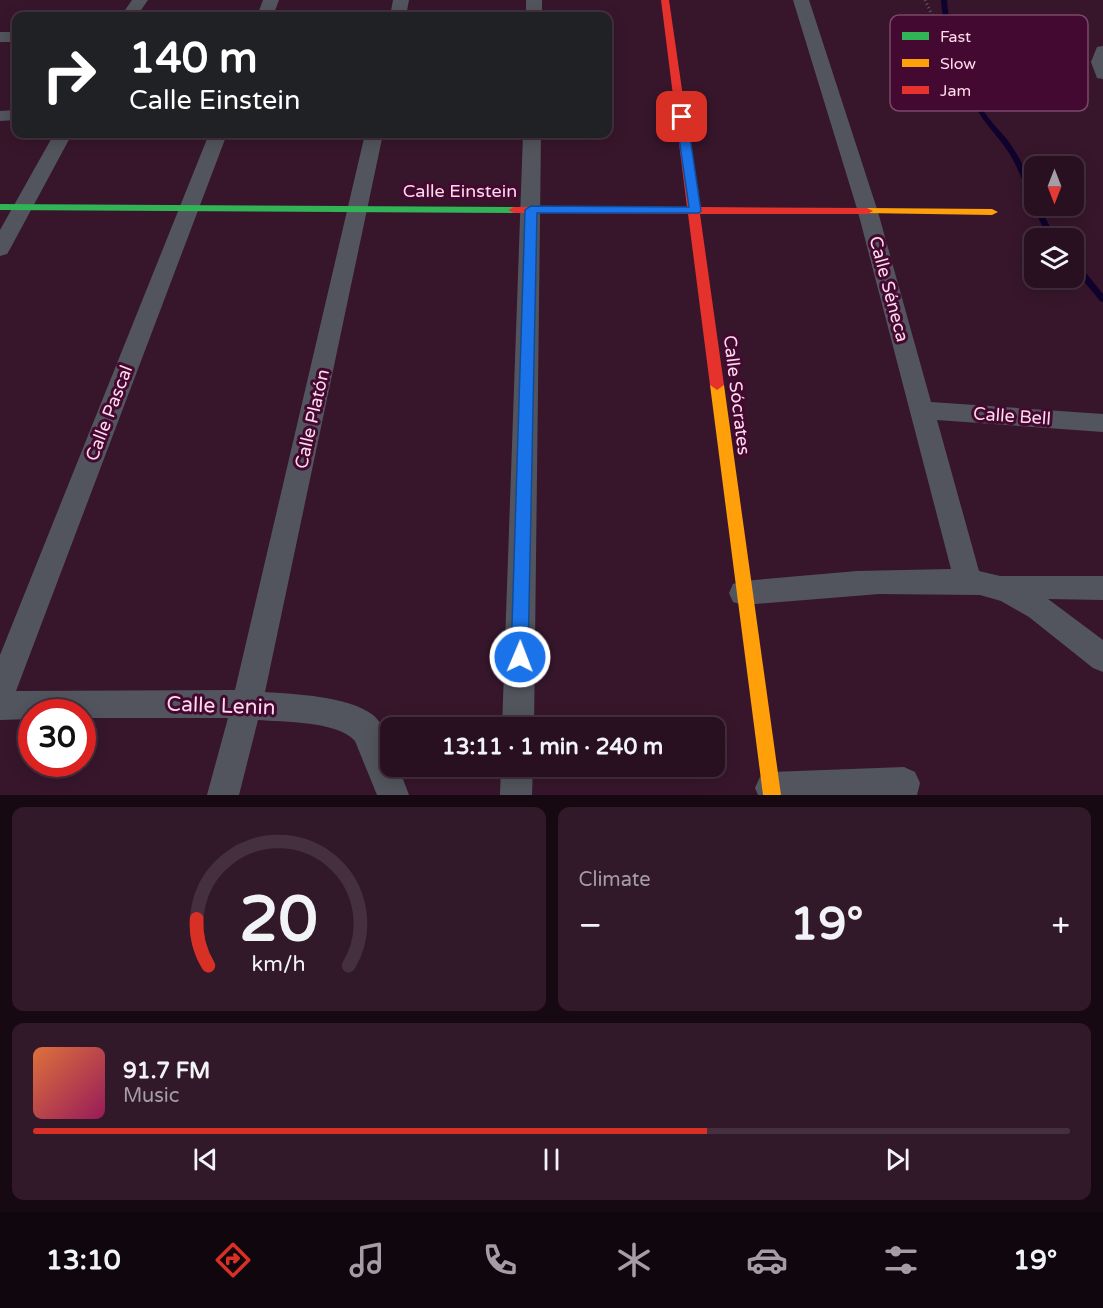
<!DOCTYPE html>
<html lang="en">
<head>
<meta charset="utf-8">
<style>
  :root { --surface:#291021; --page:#31192a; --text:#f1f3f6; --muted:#a59da5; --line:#45303f; --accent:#d93025 }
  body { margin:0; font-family:"Varela Round",sans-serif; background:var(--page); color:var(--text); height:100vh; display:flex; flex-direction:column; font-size:22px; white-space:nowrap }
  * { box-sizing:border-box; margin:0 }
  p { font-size:20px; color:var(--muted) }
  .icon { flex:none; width:33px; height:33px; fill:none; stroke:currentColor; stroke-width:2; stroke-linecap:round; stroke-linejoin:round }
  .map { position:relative; height:795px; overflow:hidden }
  .drawer { display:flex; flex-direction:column; gap:12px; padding:12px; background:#170912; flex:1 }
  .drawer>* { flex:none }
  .guide { position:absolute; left:12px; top:12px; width:600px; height:126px; border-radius:12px; box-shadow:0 3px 15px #0003,0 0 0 2px var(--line); background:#202124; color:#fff; overflow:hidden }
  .needle { width:39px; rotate:180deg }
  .controls { position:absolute; left:1024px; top:156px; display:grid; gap:12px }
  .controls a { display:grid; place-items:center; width:60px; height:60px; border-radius:12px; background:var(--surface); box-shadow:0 3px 15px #0003,0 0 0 2px var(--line); font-size:30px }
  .speed { position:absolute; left:18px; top:699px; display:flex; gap:12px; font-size:30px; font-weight:700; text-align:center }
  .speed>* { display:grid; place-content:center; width:78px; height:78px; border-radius:50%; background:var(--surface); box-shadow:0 3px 15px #0003,0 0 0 2px var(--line); line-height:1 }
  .speed .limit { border:9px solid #d22; background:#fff; color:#111 }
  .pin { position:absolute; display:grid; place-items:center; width:51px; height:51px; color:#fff; margin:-26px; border-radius:12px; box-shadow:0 3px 9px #0006 }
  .me { position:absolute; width:66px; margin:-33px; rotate:1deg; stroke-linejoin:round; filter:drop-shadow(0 0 4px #0008) }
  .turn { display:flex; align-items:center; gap:21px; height:126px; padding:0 18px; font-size:27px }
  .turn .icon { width:78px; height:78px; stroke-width:2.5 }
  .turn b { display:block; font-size:42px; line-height:51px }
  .big { font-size:45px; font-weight:700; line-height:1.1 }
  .drawer .tile { flex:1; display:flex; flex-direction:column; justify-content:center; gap:9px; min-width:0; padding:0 21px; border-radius:12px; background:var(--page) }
  .drawer .dial { align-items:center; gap:0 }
  .dial svg { height:156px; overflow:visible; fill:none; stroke:var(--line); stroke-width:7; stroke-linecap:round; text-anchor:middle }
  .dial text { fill:var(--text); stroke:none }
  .song { display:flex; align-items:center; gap:18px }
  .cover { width:72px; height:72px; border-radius:9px; background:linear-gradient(135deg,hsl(20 70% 55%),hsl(330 70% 35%)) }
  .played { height:6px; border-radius:3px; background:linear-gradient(90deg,var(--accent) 65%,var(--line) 65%) }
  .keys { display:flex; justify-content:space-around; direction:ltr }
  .heat { display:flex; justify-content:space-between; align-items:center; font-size:33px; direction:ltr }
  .drawer .tiles { flex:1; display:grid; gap:12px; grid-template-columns:1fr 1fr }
  .tile:last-child { grid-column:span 2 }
  .trip { position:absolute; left:380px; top:717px; width:345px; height:60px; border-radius:12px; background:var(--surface); box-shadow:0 3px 15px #0003,0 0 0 2px var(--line); font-weight:700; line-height:60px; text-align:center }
  .menu { display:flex; height:96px; justify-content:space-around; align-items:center; background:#10060d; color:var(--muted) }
  .menu .icon { width:42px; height:42px }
  .menu .selected { color:var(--accent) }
  .menu b { font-size:27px; color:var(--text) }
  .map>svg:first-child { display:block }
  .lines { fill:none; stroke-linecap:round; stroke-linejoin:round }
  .stream { fill:#0f022d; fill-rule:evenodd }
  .path { stroke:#5f5762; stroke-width:3; stroke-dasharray:1 3; stroke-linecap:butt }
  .street { fill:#53555e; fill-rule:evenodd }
  .fast { fill:#30b455; fill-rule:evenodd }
  .slow { fill:#ff9f0a; fill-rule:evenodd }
  .jam { fill:#e5322d; fill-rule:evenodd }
  .route { fill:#1a73e8; stroke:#114b97; stroke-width:1.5 }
  .labels { text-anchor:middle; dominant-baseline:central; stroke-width:6; stroke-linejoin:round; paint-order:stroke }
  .street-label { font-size:18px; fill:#ffd9ed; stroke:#440930 }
  .near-street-label { font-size:21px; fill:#ffd9ed; stroke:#440930 }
  .key { fill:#440930; stroke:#7c4769; stroke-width:1.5 }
  .key-label { font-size:16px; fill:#ffd9ed }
</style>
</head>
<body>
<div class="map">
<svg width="1103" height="795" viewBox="0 0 1103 795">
  <rect width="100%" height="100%" fill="#37162c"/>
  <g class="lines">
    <path class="stream" d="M941,0h6c3,41 16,79 38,113 6,9 14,17 21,25 13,17 29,46 29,68h4l17,32h-6c-17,-24 -23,-52 -37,-78 -9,-17 -22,-29 -32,-44 -23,-35 -37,-75 -40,-116z
      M1074,262h3l26,32v8l-3,-1 -26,-32z"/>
    <path class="path" d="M925,0l37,79"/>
    <path class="street" d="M132,0h16l-11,16h-16z
      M263,0h16l-6,16h-16z
      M393,0h16l-3,16h-16z
      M526,0h16v16h-16z
      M793,0h16l69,212 53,190 172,12v18l-166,-12 42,151 21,5h103v24l-55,-1 55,41v32l-10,-4 -64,-51 -28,-16 -21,-6 -101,-1 -136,11 -10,-3 -4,-9 4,-9 10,-3 114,-10 94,-2 -93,-357z
      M0,32h16v10h-16z
      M1103,46v33l-6,-1 -6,-16 6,-15z
      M16,110v10l-16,1v-10z
      M54,134h18l-62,115 -3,5 -7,2v-26z
      M209,134h18l-211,557 219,-1 130,-556h18l-118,558c29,2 84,4 108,23 15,13 17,34 17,51h8l11,29h-32l-22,-54c-17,-20 -72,-19 -97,-21l-19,75h-32l21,-77h-146v-6h-50v7l-32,1v-65z
      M523,134h18l-7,594h-32z
      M501,766h32l-1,29h-32z
      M904,767l11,5 5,11 -3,12h-159l-3,-7 5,-11 11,-5z"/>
    <path class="fast" d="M0,204l514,3 6,3 -6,3 -514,-3z"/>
    <path class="slow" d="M867,208l125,1 6,3 -6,3 -129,-2 -2,-2z
      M717,380l7,5 57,410h-18l-53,-410z"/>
    <path class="jam" d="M661,0h8l30,207 168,1 6,3 -6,3h-167l24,171 -7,5 -7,-5 -22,-171 -174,-1 -6,-3 6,-3h173z"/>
  </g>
  <path class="route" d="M682,114l5,3 14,94 -2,2h-162l-9,444 -2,5 -6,2 -6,-2 -3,-5 14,-447 6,-4 158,1 -13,-90z"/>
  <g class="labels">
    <g class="street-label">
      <text x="460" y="191">Calle Einstein</text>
      <text transform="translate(889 289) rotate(75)">Calle Séneca</text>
      <text transform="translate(737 395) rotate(83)">Calle Sócrates</text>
      <text transform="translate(109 413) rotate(-69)">Calle Pascal</text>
      <text transform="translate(1012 416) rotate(4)">Calle Bell</text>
      <text transform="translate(312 419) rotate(-77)">Calle Platón</text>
    </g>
    <g class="near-street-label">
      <text transform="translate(221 706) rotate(2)">Calle Lenin</text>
    </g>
  </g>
  <rect x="890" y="15" width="198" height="96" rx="9" class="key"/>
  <rect x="902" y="32" width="27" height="8" fill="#30b455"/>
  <rect x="902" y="59" width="27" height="8" fill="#ff9f0a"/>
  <rect x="902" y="86" width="27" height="8" fill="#e5322d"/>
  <g class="key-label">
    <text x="940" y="42">Fast</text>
    <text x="940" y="69">Slow</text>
    <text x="940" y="96">Jam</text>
  </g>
</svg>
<div class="controls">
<a><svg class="needle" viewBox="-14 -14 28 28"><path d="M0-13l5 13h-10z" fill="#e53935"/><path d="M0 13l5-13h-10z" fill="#a59da5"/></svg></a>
<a><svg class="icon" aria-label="layers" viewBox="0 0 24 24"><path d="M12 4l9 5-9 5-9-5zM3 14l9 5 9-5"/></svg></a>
</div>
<div class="speed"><div class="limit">30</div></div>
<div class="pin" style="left:682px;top:117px;background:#d93025"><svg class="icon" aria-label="arrive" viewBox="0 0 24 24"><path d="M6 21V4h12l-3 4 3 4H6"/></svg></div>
<svg class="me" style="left:520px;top:657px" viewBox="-20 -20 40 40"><circle r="17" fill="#1a73e8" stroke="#fff" stroke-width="3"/><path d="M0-11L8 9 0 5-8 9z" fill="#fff"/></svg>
<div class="trip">13:11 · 1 min · 240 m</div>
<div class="guide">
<div class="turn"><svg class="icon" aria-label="right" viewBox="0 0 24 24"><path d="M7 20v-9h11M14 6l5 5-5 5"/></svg><div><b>140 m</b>Calle Einstein</div></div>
</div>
</div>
<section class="drawer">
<div class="tiles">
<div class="tile dial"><svg viewBox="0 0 100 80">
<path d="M14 69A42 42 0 1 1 86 69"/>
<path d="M14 69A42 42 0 0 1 8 45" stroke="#d93025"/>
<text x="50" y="56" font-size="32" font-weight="700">20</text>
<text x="50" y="72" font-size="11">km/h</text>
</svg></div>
<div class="tile"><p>Climate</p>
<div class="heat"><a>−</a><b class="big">19°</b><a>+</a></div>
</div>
<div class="tile">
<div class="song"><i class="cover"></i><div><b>91.7 FM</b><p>Music</p></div></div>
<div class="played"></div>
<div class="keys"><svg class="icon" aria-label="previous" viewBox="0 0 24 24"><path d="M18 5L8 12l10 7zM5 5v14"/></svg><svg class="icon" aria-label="pause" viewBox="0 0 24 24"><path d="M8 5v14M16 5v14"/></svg><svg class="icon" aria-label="next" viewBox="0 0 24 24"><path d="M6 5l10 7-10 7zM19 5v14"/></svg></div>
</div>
</div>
</section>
<nav class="menu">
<b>13:10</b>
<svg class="icon selected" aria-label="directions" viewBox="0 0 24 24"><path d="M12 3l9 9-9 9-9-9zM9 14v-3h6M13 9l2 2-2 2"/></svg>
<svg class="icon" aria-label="music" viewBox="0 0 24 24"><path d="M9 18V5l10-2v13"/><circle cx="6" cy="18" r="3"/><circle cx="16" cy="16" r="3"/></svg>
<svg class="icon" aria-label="phone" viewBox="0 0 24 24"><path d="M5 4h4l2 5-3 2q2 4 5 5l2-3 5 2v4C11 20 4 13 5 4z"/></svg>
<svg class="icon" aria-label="climate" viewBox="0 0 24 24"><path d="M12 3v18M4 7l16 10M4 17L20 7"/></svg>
<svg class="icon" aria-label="car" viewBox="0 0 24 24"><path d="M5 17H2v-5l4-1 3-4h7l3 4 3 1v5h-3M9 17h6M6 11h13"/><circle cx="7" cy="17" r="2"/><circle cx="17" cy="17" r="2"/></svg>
<svg class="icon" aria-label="filters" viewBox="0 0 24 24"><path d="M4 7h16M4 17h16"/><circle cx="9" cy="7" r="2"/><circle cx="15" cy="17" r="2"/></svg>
<b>19°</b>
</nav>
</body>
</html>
